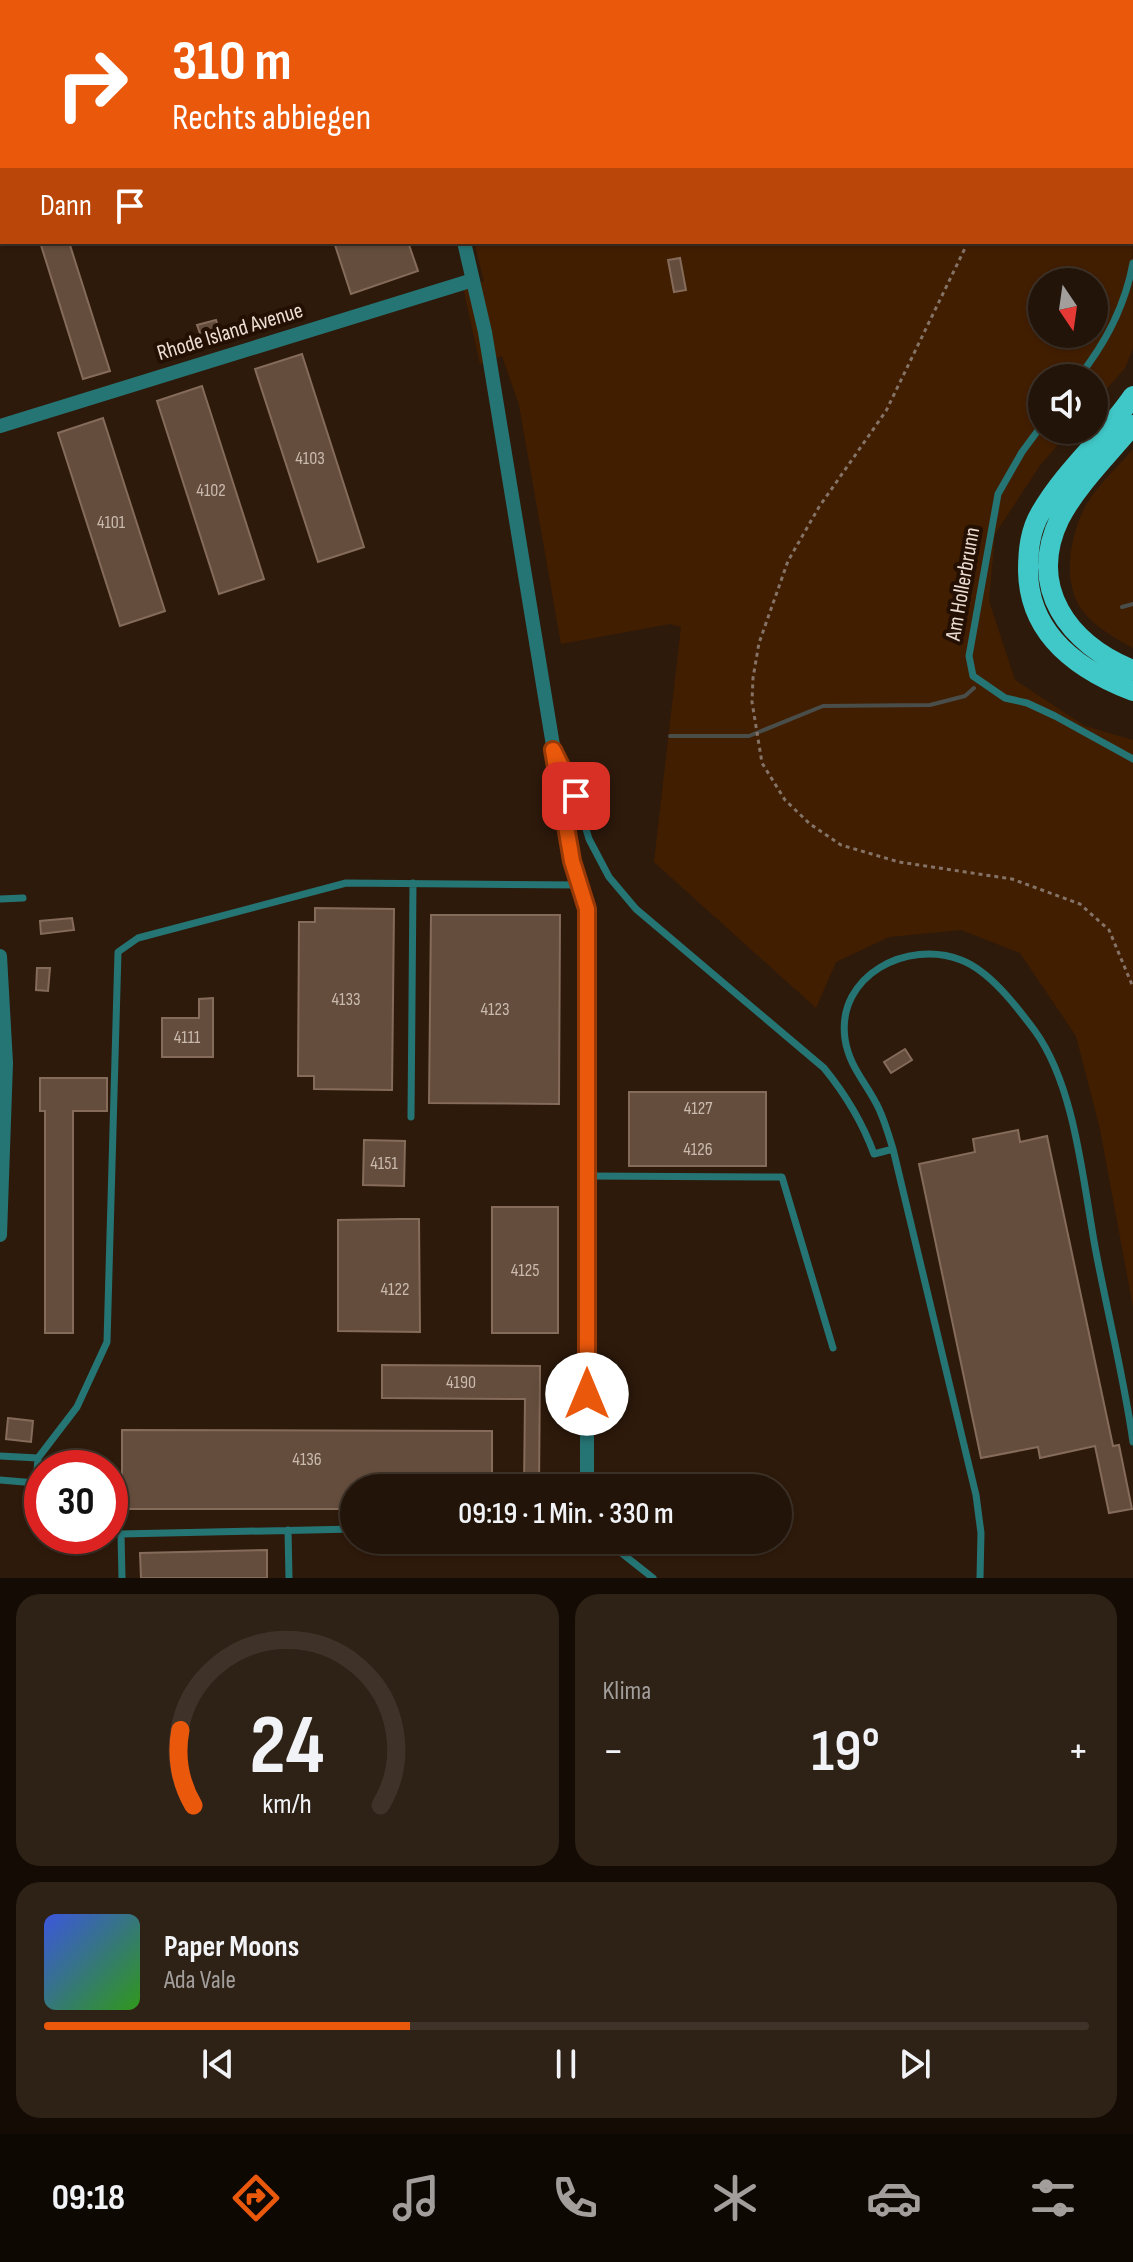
<!DOCTYPE html>
<html lang="de">
<head>
<meta charset="utf-8">
<style>
  :root { --surface:#221408; --page:#2e2116; --text:#f1f3f6; --muted:#a29e9c; --line:#3f3329; --accent:#ea580c }
  body { margin:0; font-family:"Sofia Sans Condensed",sans-serif; background:var(--page); color:var(--text); height:100vh; display:flex; flex-direction:column; font-size:30px; white-space:nowrap }
  * { box-sizing:border-box; margin:0 }
  p { font-size:26px; color:var(--muted) }
  .icon { flex:none; width:44px; height:44px; fill:none; stroke:currentColor; stroke-width:2; stroke-linecap:round; stroke-linejoin:round }
  .map { position:relative; height:1578px; overflow:hidden }
  .sheet { display:flex; flex-direction:column; gap:16px; padding:16px; background:#130b04; flex:1 }
  .sheet>* { flex:none }
  .top-card { position:absolute; left:0px; top:0px; width:1134px; height:244px; box-shadow:0 2px 6px #0004,0 0 0 2px var(--line); background:#ea580c; color:#fff; overflow:hidden }
  .needle { width:52px; rotate:167deg }
  .fabs { position:absolute; left:1028px; top:268px; display:grid; gap:16px }
  .fabs a { display:grid; place-items:center; width:80px; height:80px; border-radius:50%; background:var(--surface); box-shadow:0 2px 6px #0004,0 0 0 2px var(--line); font-size:40px }
  .speed { position:absolute; left:24px; top:1450px; display:flex; gap:16px; font-size:40px; font-weight:700; text-align:center }
  .speed>* { display:grid; place-content:center; width:104px; height:104px; border-radius:50%; background:var(--surface); box-shadow:0 2px 6px #0004,0 0 0 2px var(--line); line-height:1 }
  .speed .limit { border:12px solid #d22; background:#fff; color:#111 }
  .pin { position:absolute; display:grid; place-items:center; width:68px; height:68px; color:#fff; margin:-34px; border-radius:16px; box-shadow:0 4px 12px #0006 }
  .me { position:absolute; width:88px; margin:-44px; rotate:0deg; stroke-linejoin:round; filter:drop-shadow(0 0 6px #0008) }
  .turn { display:flex; align-items:center; gap:28px; height:168px; padding:0 40px; font-size:36px }
  .turn .icon { width:104px; height:104px; stroke-width:2.5 }
  .turn b { display:block; font-size:56px; line-height:68px }
  .then { display:flex; align-items:center; height:76px; padding:0 40px; background:#0003; gap:16px; font-size:30px }
  .big { font-size:60px; font-weight:600; line-height:1.1 }
  .sheet .widget { flex:1; display:flex; flex-direction:column; justify-content:center; gap:12px; min-width:0; padding:0 28px; border-radius:24px; background:var(--page) }
  .sheet .dial { align-items:center; gap:0 }
  .dial svg { height:208px; overflow:visible; fill:none; stroke:var(--line); stroke-width:7; stroke-linecap:round; text-anchor:middle }
  .dial text { fill:var(--text); stroke:none }
  .song { display:flex; align-items:center; gap:24px }
  .cover { width:96px; height:96px; border-radius:12px; background:linear-gradient(135deg,hsl(230 70% 55%),hsl(110 70% 35%)) }
  .played { height:8px; border-radius:4px; background:linear-gradient(90deg,var(--accent) 35%,var(--line) 35%) }
  .keys { display:flex; justify-content:space-around; direction:ltr }
  .heat { display:flex; justify-content:space-between; align-items:center; font-size:44px; direction:ltr }
  .sheet .tiles { flex:1; display:grid; gap:16px; grid-template-columns:1fr 1fr }
  .widget:last-child { grid-column:span 2 }
  .trip { position:absolute; left:340px; top:1474px; width:452px; height:80px; border-radius:40px; background:var(--surface); box-shadow:0 2px 6px #0004,0 0 0 2px var(--line); font-weight:600; line-height:80px; text-align:center }
  .tabs { display:flex; height:128px; justify-content:space-around; align-items:center; background:#0e0803; color:var(--muted) }
  .tabs .icon { width:56px; height:56px }
  .tabs .active { color:var(--accent) }
  .tabs b { font-size:36px; color:var(--text) }
  .map>svg:first-child { display:block }
  .green { fill:#421e00; fill-rule:evenodd }
  .lines { fill:none; stroke-linecap:round; stroke-linejoin:round }
  .stream { stroke:#494e4b; stroke-width:4 }
  .building { fill:#644d3c; stroke:#856b5a; stroke-width:2 }
  .path { stroke:#847366; stroke-width:3; stroke-dasharray:4 4; stroke-linecap:butt }
  .lane { stroke:#267575; stroke-width:7 }
  .street { stroke:#267575; stroke-width:14 }
  .primary { stroke:#40c7c7; stroke-width:20 }
  .route-casing { stroke:#983908; stroke-width:20 }
  .route { stroke:#ea580c; stroke-width:14 }
  .labels { text-anchor:middle; dominant-baseline:central; stroke-width:8; stroke-linejoin:round; paint-order:stroke }
  .number-label { font-size:18px; fill:#cabaae }
  .street-label { font-size:22px; fill:#ecded4; stroke:#241003 }
</style>
</head>
<body>
<div class="map">
<svg width="1133" height="1578" viewBox="0 0 1133 1578">
  <rect width="100%" height="100%" fill="#2e1a0b"/>
  <path class="green" d="M841,0h289l1,2h-291z
    M1132,16l1,332 -8,20 -31,35v-25h-52v52h29l-30,34 -46,70 -6,67 26,79 70,46 48,14v567l-33,-178 -24,-93 -56,-83 -59,-23 -72,7 -53,25 -20,46 -162,-146 27,-235 -11,-3 -109,20 -42,-239 -17,-49 -22,8 -17,-77 21,-6 -10,-39h658zM1042,282h52v52h-52z
    M1133,449v199c-17,-9 -43,-24 -53,-41 -17,-27 -10,-69 3,-96 10,-22 34,-43 50,-62z"/>
  <g class="lines">
    <path class="stream" d="M1122,607l11,-3
      M670,736h79l74,-30 107,-1 35,-9 9,-8"/>
  </g>
  <path class="building" d="M40,242h29l41,129 -27,8z
    M334,242h74l10,29 -67,23z
    M680,258l6,32 -12,2 -6,-32z
    M216,320l5,17 -18,5 -6,-17z
    M302,354l62,193 -46,15 -63,-193z
    M202,386l62,193 -45,15 -62,-193z
    M103,418l62,193 -45,15 -62,-193z
    M315,908l79,1 -2,181 -78,-1v-13h-16l1,-154h16z
    M431,915h129l-1,189 -130,-1z
    M72,918l2,12 -33,4 -1,-13z
    M37,968h13l-2,23 -12,-1z
    M213,998v59h-51v-39h37v-19z
    M905,1049l7,11 -21,13 -7,-11z
    M40,1078h67v33h-34v222h-28v-222h-5z
    M629,1092h137v74h-137z
    M1018,1130l2,12 27,-6 66,310 6,-1 13,64 -23,4 -14,-67 -55,12 -2,-11 -57,11 -62,-294 56,-12 -2,-13z
    M364,1140l41,1 -1,45 -41,-1z
    M492,1207h66v126h-66z
    M401,1219h18l1,113 -82,-1v-111z
    M382,1365l158,1 -1,122h-15l1,-89 -143,-1z
    M8,1418l25,3 -2,21 -25,-3z
    M122,1430l370,1v57h-138v21h-232z
    M267,1550v28h-126l-1,-25z"/>
  <g class="lines">
    <path class="path" d="M977,0v2
      M968,242l-82,169 -67,96 -31,54 -29,82 -6,35 -1,24 10,61 23,37 25,24 31,21 58,17 113,17 68,25 29,26 24,57"/>
    <path class="lane" d="M1117,0v2
      M1132,153l1,9
      M1078,378c28,-35 47,-71 55,-115
      M1042,425l-20,27 -24,42 -29,162 4,20 32,22 22,5 28,13 78,43
      M561,766l15,30 13,43 20,38 27,32 188,159c22,27 38,53 50,86l19,-5
      M0,899l23,-1
      M411,1117l2,-234
      M587,1176l195,1 51,171
      M0,1456l38,2
      M0,1480l36,3
      M42,1500l-6,-17 2,-25 39,-51 30,-65 11,-390 20,-14 208,-55 232,2
      M110,1530l11,4 233,-5
      M288,1530l1,48
      M121,1534l1,44
      M605,1540l48,38
      M980,1578l1,-45 -5,-38 -83,-346c-4,-13 -8,-27 -14,-40 -11,-24 -30,-42 -34,-70 -9,-64 63,-100 116,-79 29,11 56,47 74,71 41,57 48,153 61,221 12,63 28,126 37,190"/>
    <path class="street" d="M399,0l1,2
      M753,2v-2
      M0,217h2
      M464,242l21,90 87,529 15,48v579
      M0,426l473,-146
      M0,956l6,107 -6,172"/>
    <path class="primary" d="M1133,396c-28,41 -67,73 -92,116 -11,18 -13,38 -13,59 1,64 50,99 105,120
      M1133,425c-24,29 -55,59 -73,93 -34,70 9,126 73,152"/>
  </g>
  <g class="lines">
    <g class="route-casing">
      <path id="route" d="M576,796l-23,-46 19,111 15,48v485"/>
    </g>
    <use href="#route" class="route"/>
  </g>
  <g class="labels">
    <g class="number-label">
      <text x="310" y="458">4103</text>
      <text x="211" y="490">4102</text>
      <text x="111" y="522">4101</text>
      <text x="346" y="999">4133</text>
      <text x="495" y="1009">4123</text>
      <text x="187" y="1037">4111</text>
      <text x="698" y="1108">4127</text>
      <text x="698" y="1149">4126</text>
      <text x="384" y="1163">4151</text>
      <text x="525" y="1270">4125</text>
      <text x="395" y="1289">4122</text>
      <text x="461" y="1382">4190</text>
      <text x="307" y="1459">4136</text>
    </g>
    <g class="street-label">
      <text transform="translate(230 332) rotate(-17)">Rhode Island Avenue</text>
      <text transform="translate(963 584) rotate(-80)">Am Hollerbrunn</text>
    </g>
  </g>
</svg>
<div class="fabs">
<a><svg class="needle" viewBox="-14 -14 28 28"><path d="M0-13l5 13h-10z" fill="#e53935"/><path d="M0 13l5-13h-10z" fill="#a29e9c"/></svg></a>
<a><svg class="icon" aria-label="sound" viewBox="0 0 24 24"><path d="M4 9h4l5-4v14l-5-4H4zM17 9q2 3 0 6"/></svg></a>
</div>
<div class="speed"><div class="limit">30</div></div>
<div class="pin" style="left:576px;top:796px;background:#d93025"><svg class="icon" aria-label="arrive" viewBox="0 0 24 24"><path d="M6 21V4h12l-3 4 3 4H6"/></svg></div>
<svg class="me" style="left:587px;top:1394px" viewBox="-20 -20 40 40"><circle r="19" fill="#fff"/><path d="M0-13L10 11 0 6-10 11z" fill="#ea580c"/></svg>
<div class="trip">09:19 · 1 Min. · 330 m</div>
<div class="top-card">
<div class="turn"><svg class="icon" aria-label="right" viewBox="0 0 24 24"><path d="M7 20v-9h11M14 6l5 5-5 5"/></svg><div><b>310 m</b>Rechts abbiegen</div></div>
<div class="then">Dann<svg class="icon" aria-label="arrive" viewBox="0 0 24 24"><path d="M6 21V4h12l-3 4 3 4H6"/></svg></div>
</div>
</div>
<section class="sheet">
<div class="tiles">
<div class="widget dial"><svg viewBox="0 0 100 80">
<path d="M14 69A42 42 0 1 1 86 69"/>
<path d="M14 69A42 42 0 0 1 9 40" stroke="#ea580c"/>
<text x="50" y="56" font-size="32" font-weight="700">24</text>
<text x="50" y="72" font-size="11">km/h</text>
</svg></div>
<div class="widget"><p>Klima</p>
<div class="heat"><a>−</a><b class="big">19°</b><a>+</a></div>
</div>
<div class="widget">
<div class="song"><i class="cover"></i><div><b>Paper Moons</b><p>Ada Vale</p></div></div>
<div class="played"></div>
<div class="keys"><svg class="icon" aria-label="previous" viewBox="0 0 24 24"><path d="M18 5L8 12l10 7zM5 5v14"/></svg><svg class="icon" aria-label="pause" viewBox="0 0 24 24"><path d="M8 5v14M16 5v14"/></svg><svg class="icon" aria-label="next" viewBox="0 0 24 24"><path d="M6 5l10 7-10 7zM19 5v14"/></svg></div>
</div>
</div>
</section>
<nav class="tabs">
<b>09:18</b>
<svg class="icon active" aria-label="directions" viewBox="0 0 24 24"><path d="M12 3l9 9-9 9-9-9zM9 14v-3h6M13 9l2 2-2 2"/></svg>
<svg class="icon" aria-label="music" viewBox="0 0 24 24"><path d="M9 18V5l10-2v13"/><circle cx="6" cy="18" r="3"/><circle cx="16" cy="16" r="3"/></svg>
<svg class="icon" aria-label="phone" viewBox="0 0 24 24"><path d="M5 4h4l2 5-3 2q2 4 5 5l2-3 5 2v4C11 20 4 13 5 4z"/></svg>
<svg class="icon" aria-label="climate" viewBox="0 0 24 24"><path d="M12 3v18M4 7l16 10M4 17L20 7"/></svg>
<svg class="icon" aria-label="car" viewBox="0 0 24 24"><path d="M5 17H2v-5l4-1 3-4h7l3 4 3 1v5h-3M9 17h6M6 11h13"/><circle cx="7" cy="17" r="2"/><circle cx="17" cy="17" r="2"/></svg>
<svg class="icon" aria-label="filters" viewBox="0 0 24 24"><path d="M4 7h16M4 17h16"/><circle cx="9" cy="7" r="2"/><circle cx="15" cy="17" r="2"/></svg>
</nav>
</body>
</html>
